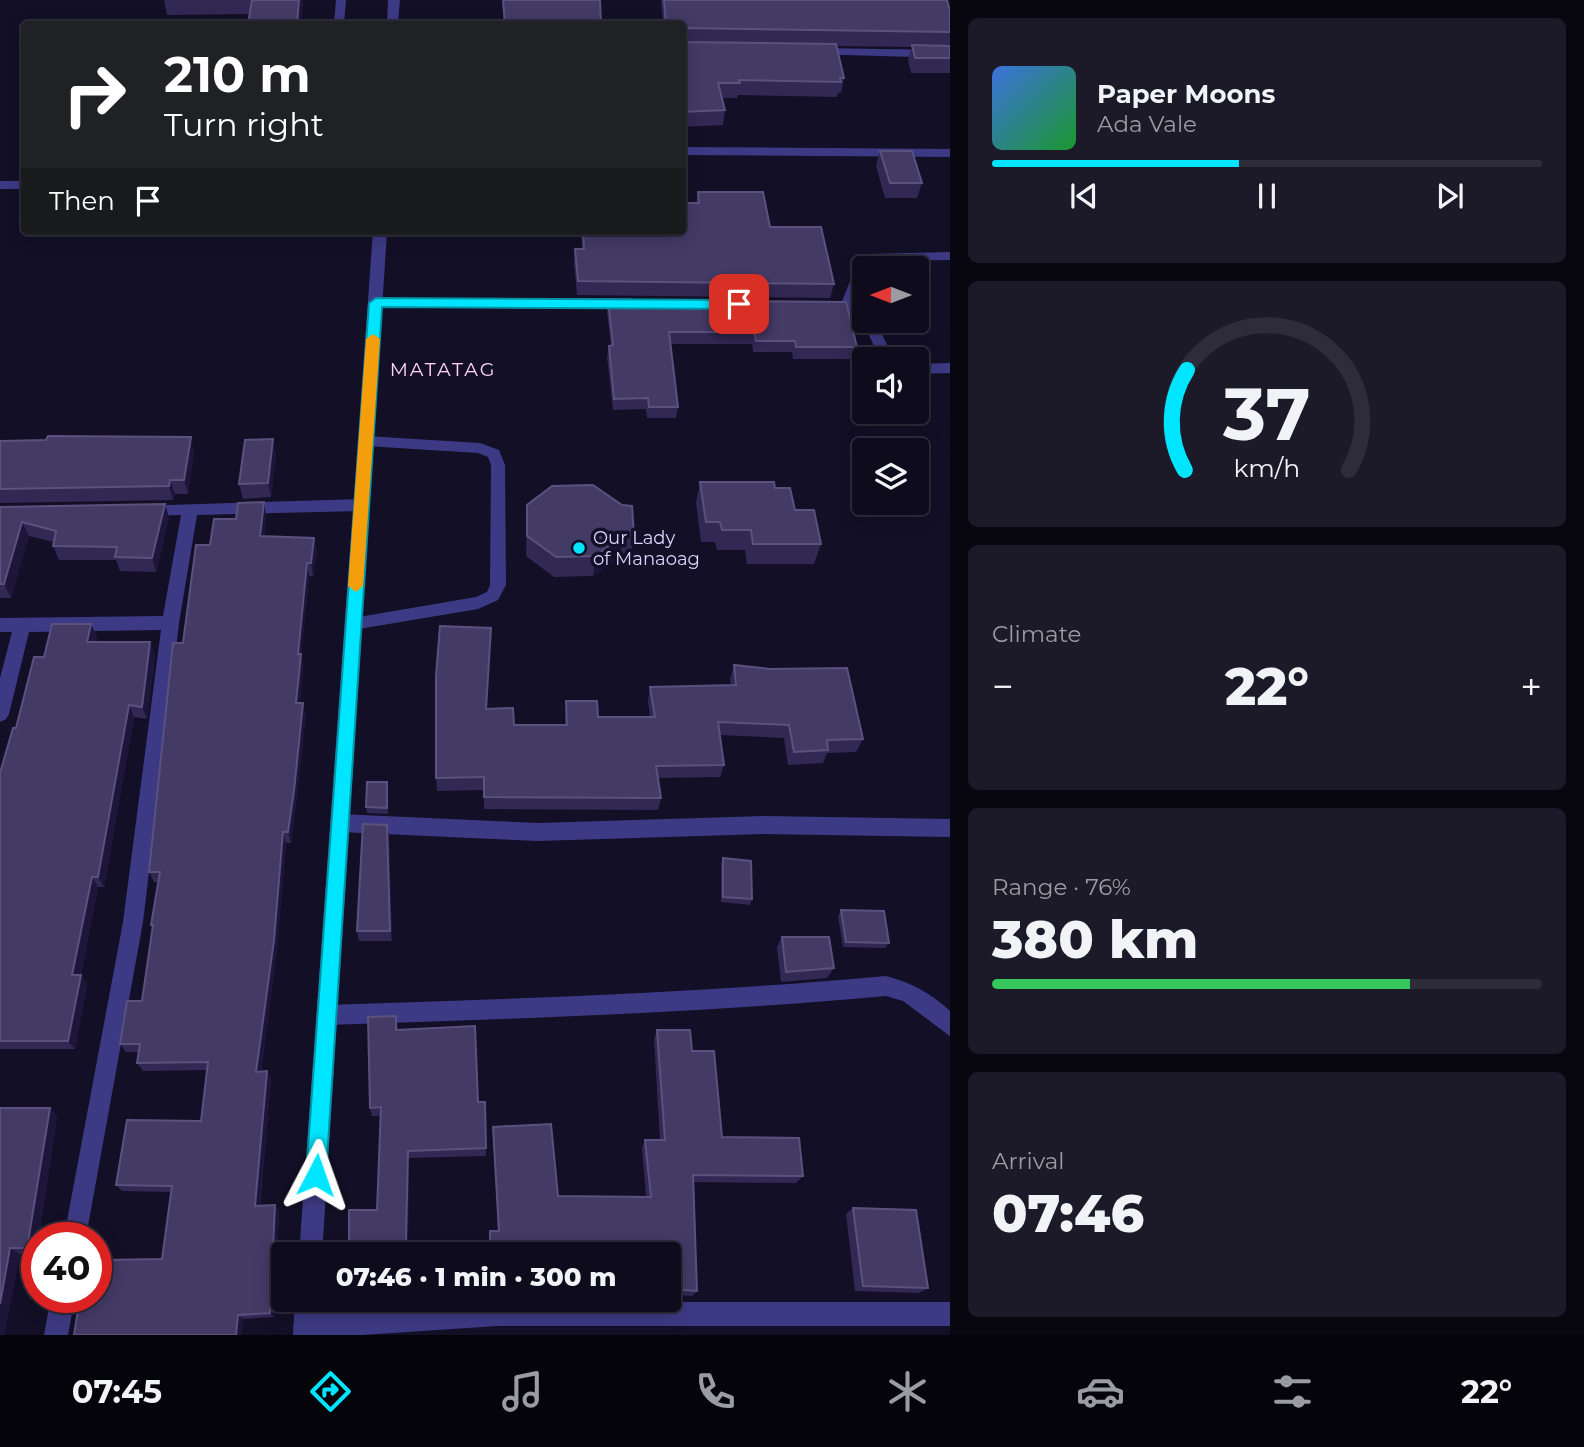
<!DOCTYPE html>
<html lang="en">
<head>
<meta charset="utf-8">
<style>
  :root { --surface:#0e0b1c; --page:#1c1929; --text:#f1f3f6; --muted:#9b9ba3; --line:#2e2b3b; --accent:#00e5ff }
  body { margin:0; font-family:Montserrat,sans-serif; background:var(--page); color:var(--text); height:100vh; display:flex; flex-direction:column; font-size:26px; white-space:nowrap }
  * { box-sizing:border-box; margin:0 }
  p { font-size:23px; color:var(--muted) }
  .icon { flex:none; width:38px; height:38px; fill:none; stroke:currentColor; stroke-width:2; stroke-linecap:round; stroke-linejoin:round }
  .map { position:relative; flex:1; overflow:hidden }
  .details { display:flex; flex-direction:column; gap:18px; padding:18px; background:#08060f; width:634px }
  .details>* { flex:none }
  .top-card { position:absolute; left:21px; top:21px; width:665px; height:214px; border-radius:7px; box-shadow:0 4px 18px #0003,0 0 0 2px var(--line); background:#202124; color:#fff; overflow:hidden }
  .needle { width:46px; rotate:270deg }
  .buttons { position:absolute; left:852px; top:256px; display:grid; gap:14px }
  .buttons a { display:grid; place-items:center; width:77px; height:77px; border-radius:7px; background:var(--surface); box-shadow:0 4px 18px #0003,0 0 0 2px var(--line); font-size:35px }
  .speed { position:absolute; left:21px; top:1222px; display:flex; gap:14px; font-size:35px; font-weight:700; text-align:center }
  .speed>* { display:grid; place-content:center; width:91px; height:91px; border-radius:50%; background:var(--surface); box-shadow:0 4px 18px #0003,0 0 0 2px var(--line); line-height:1 }
  .speed .limit { border:10px solid #d22; background:#fff; color:#111 }
  .pin { position:absolute; display:grid; place-items:center; width:60px; height:60px; color:#fff; margin:-30px; border-radius:14px; box-shadow:0 4px 10px #0006 }
  .me { position:absolute; width:77px; margin:-38px; rotate:4deg; stroke-linejoin:round; filter:drop-shadow(0 0 5px #0008) }
  .turn { display:flex; align-items:center; gap:24px; height:147px; padding:0 28px; font-size:32px }
  .turn .icon { width:91px; height:91px; stroke-width:2.5 }
  .turn b { display:block; font-size:49px; line-height:60px }
  .then { display:flex; align-items:center; height:66px; padding:0 28px; background:#0003; gap:14px; font-size:26px }
  .big { font-size:52px; font-weight:800; line-height:1.1 }
  .details .widget { flex:1; display:flex; flex-direction:column; justify-content:center; gap:10px; min-width:0; padding:0 24px; border-radius:10px; background:var(--page) }
  .details .dial { align-items:center; gap:0 }
  .dial svg { height:182px; overflow:visible; fill:none; stroke:var(--line); stroke-width:7; stroke-linecap:round; text-anchor:middle }
  .dial text { fill:var(--text); stroke:none }
  .song { display:flex; align-items:center; gap:21px }
  .cover { width:84px; height:84px; border-radius:10px; background:linear-gradient(135deg,hsl(220 70% 55%),hsl(130 70% 35%)) }
  .played { height:7px; border-radius:4px; background:linear-gradient(90deg,var(--accent) 45%,var(--line) 45%) }
  .keys { display:flex; justify-content:space-around; direction:ltr }
  .heat { display:flex; justify-content:space-between; align-items:center; font-size:38px; direction:ltr }
  .charge { height:10px; border-radius:5px; background:linear-gradient(90deg,#34c759 76%,var(--line) 0) }
  .trip { position:absolute; left:271px; top:1242px; width:410px; height:70px; border-radius:7px; background:var(--surface); box-shadow:0 4px 18px #0003,0 0 0 2px var(--line); font-weight:800; line-height:70px; text-align:center }
  .tabs { display:flex; height:112px; justify-content:space-around; align-items:center; background:#06040b; color:var(--muted) }
  .tabs .icon { width:49px; height:49px }
  .tabs .on { color:var(--accent) }
  .tabs b { font-size:32px; color:var(--text) }
  main { display:flex; flex:1; min-height:0 }
  .map>svg:first-child { display:block }
  .lines { fill:none; stroke-linecap:round; stroke-linejoin:round }
  .service { fill:#3d3a85; fill-rule:evenodd }
  .minor { fill:#3d3a85; fill-rule:evenodd }
  .tertiary { fill:#3d3a85; fill-rule:evenodd }
  .wall { fill:#312854 }
  .shaded-wall { fill:#1d163a }
  .building { fill:#433a66; stroke:#5a527e; stroke-width:2 }
  .route { fill:#00e5ff; stroke:#0095a6; stroke-width:2 }
  .slow { fill:#f59e0b }
  .poi-dot { fill:#00e5ff; stroke:#130f26; stroke-width:2.5 }
  .labels { text-anchor:middle; dominant-baseline:central; stroke-width:7; stroke-linejoin:round; paint-order:stroke }
  .poi-label { font-size:18px; fill:#d9d4ff; stroke:#130f26; text-anchor:start }
  .neighbourhood-label { font-size:19px; letter-spacing:2px; fill:#ffd6f0; stroke:#130f26 }
</style>
</head>
<body>
<main>
<div class="map">
<svg width="951" height="1335" viewBox="0 0 951 1335">
  <rect width="100%" height="100%" fill="#130f26"/>
  <g class="lines">
    <path class="service" d="M336,0h10l-2,24h-10z
      M366,436l114,7 19,7 6,15 1,120 -8,15 -20,9 -125,21 -5,-2 -3,-4 3,-4 5,-2 123,-21 11,-5 3,-7 1,-120 -3,-8 -10,-4 -112,-7 -7,-5z"/>
    <path class="minor" d="M814,48l137,2v8l-141,-4v-4z
      M682,147l269,2v8l-269,-2z
      M0,181h24v8h-24z
      M951,252v8l-75,1 -7,7h-5v12l-9,24 9,6v10h11l19,39h-14c-9,-18 -16,-44 -37,-48 -10,-2 -19,3 -27,-5l7,-5h19l15,-37 11,-10z
      M376,298h255l7,5 -7,5 -260,-2 -2,-3z
      M951,363v10l-34,1v-10z
      M362,499l8,6 -8,6 -165,4 -18,108 -36,299 -57,315h-22l59,-315 38,-292 -132,2 -20,82 -3,5 -6,3v-44l12,-46h-12v-14l163,-2 18,-101 -38,1 -6,-2 -2,-4 2,-4z
      M340,814l198,9 226,-7 187,3v18l-187,-3 -226,7 -198,-9 -7,-3 -2,-6 2,-6z
      M886,976c26,7 45,17 65,36v25l-48,-36 -17,-5c-186,17 -373,23 -560,29l-7,-3 -3,-7 3,-7 7,-3c187,-6 374,-12 560,-29z
      M51,1297h24l-7,38h-24z
      M498,1302h453v24h-453l-136,9h-66l-3,-8 4,-8 8,-4z"/>
    <path class="tertiary" d="M388,0h12l-2,24h-11z
      M373,231h14l-65,1024h-23z
      M295,1300h24l-2,35h-24z"/>
  </g>
  <path class="wall" d="M164,0h139l-2,24 -52,-10 -82,1z
    M502,0h98l1,24h-97z
    M661,0h286l3,11v62h-39l-3,-13 4,-13 -76,-1 8,32 -3,15h-3l-1,4 -99,-2 -1,3h-15l3,12 -2,15 -41,2v-103h-19z
    M880,151l42,32 -5,15h-32l-9,-32z
    M698,192l72,35 64,57 -4,14 -253,-3 -3,-32 1,-14h7l-1,-18h101l14,-28z
    M608,300l249,47 -4,12h-60l-1,-7h-39l-1,-8h-82l8,63 -2,11h-29l-1,-9 -33,1 -6,-53 2,-11h2l-4,-34z
    M0,441l194,10 -6,43h-13l-2,6 -173,3z
    M276,454l-5,43 -28,2 -4,-15z
    M700,482l75,6 20,22 26,34 -7,20h-67l-2,-14h-28l-2,-8h-14l-5,-39z
    M165,504l4,14 -13,54 -36,-1 -4,-11h-57l-6,-14 1,-4 -25,-6 -18,62h-11v-91z
    M527,505l107,30 -3,21h-11l-27,20 -39,1 -28,-21z
    M266,515l-2,21 53,15 -4,25h-4l-8,79 2,11 -3,37 6,12 -10,87 -5,41h-5l-9,106 -16,123 6,-1 4,8 -11,127 19,5 -5,106 -31,2 -2,16h-167l24,-39 64,-37 9,-67 -49,-1 -6,-6 85,-64 6,-51 -64,1 -6,-8 2,-11h-13l-6,-8 22,-43 11,-73 -2,-3 7,-43h-4l-5,-10 34,-229 27,-98 26,-26z
    M91,624l6,13 -1,5 59,13 -8,64 -13,-2 -30,170h-6l-17,88 6,9 -12,65h-75v-276l16,-45 28,-71z
    M491,628l-5,81 28,16h51v-11l1,-13 32,16h52l-2,-17 2,-13 81,-2 -1,-6 4,-14 129,74 -7,13 -29,1 -4,10 -35,2 -4,-27 -64,-3 4,30 -4,12 -62,1 3,20 -3,12 -174,-1v-19l-47,1 -1,-13z
    M387,788l1,26 -21,-1 -1,-6z
    M387,825l2,12 3,104h-33l-2,-10z
    M723,858l29,41 -2,6 -29,-3v-38z
    M841,910l48,33 -4,5 -42,-1 -5,-31z
    M782,937l52,31 -7,10 -46,4 -4,-35z
    M396,1016l2,14 80,72h7l1,54 -77,2 -1,83h82l8,-10 -5,-104 65,69h88l-4,-48 3,-8h15l-6,-101 3,-9 35,21 30,86 81,39 -7,7 -102,-1 3,109 -5,5 -24,-2v-39h-319l28,-45 4,-94h-9l-2,-8z
    M0,1108h50l7,8 -18,121h-2l-1,17h-16l-16,81z
    M853,1208l75,80 -9,5 -64,-2 -9,-77z
    M348,1300h114v2l-111,7 -3,-4z"/>
  <path class="shaded-wall" d="M299,0h4l-2,24h-4z
    M191,437l3,14 -6,43 -4,-14z
    M273,439l3,15 -5,43 -3,-14z
    M170,480l5,14 -2,6 -4,-14z
    M264,502l2,13 -3,34 -3,-13z
    M165,504l4,14 -13,54 -4,-14z
    M22,522l7,14 -18,62 -7,-14z
    M623,535l-3,21 -27,20 3,-20z
    M314,538l3,13 -4,25 -2,-13z
    M307,563l2,13 -8,79 2,11 -4,49 -3,-12 2,-49z
    M91,624l6,13 -4,18 -6,-13z
    M150,642l5,13 -8,64 -5,-12z
    M303,703l3,12 -15,128 -3,-11z
    M129,705l5,12 -30,170 -6,-10z
    M387,825l2,12 3,104 -2,-10z
    M283,832l3,11 -9,106 -17,130 -4,-7z
    M92,877l6,10 -17,88 6,9 -12,65 -7,-8 4,-66z
    M267,1071l4,8 -12,133 -4,-6z
    M50,1108l7,8 -18,121h-2l-1,17 -9,-6z
    M408,1151l1,7 -1,89 -2,-6z
    M275,1205l4,6 -5,106 -4,-4z
    M10,1248l10,6 -16,81h-4v-31z
    M238,1315l5,4 -2,16h-5z"/>
  <path class="building" d="M252,0h47l-2,24h-49z
    M503,0h97l1,24h-96z
    M664,0h283l3,11v21l-266,-4 -2,2v-6h-16z
    M682,35l2,7 152,2 8,34h-4l1,4 -102,-2 1,3h-22l7,27 -43,2z
    M912,45l38,1v12h-35z
    M880,151h32l10,32h-32z
    M698,192h65l7,35h51l13,57 -256,-3 -3,-32h9l-1,-18h99v-28h17z
    M608,300l238,2 11,45h-61l-1,-6h-39l-2,-9h-85l9,75h-29l-1,-9 -34,1 -5,-53 4,-1z
    M48,436l143,1 -7,43h-14l-1,6 -169,3v-48l46,-1z
    M273,439l-5,44 -29,1 6,-44z
    M700,482h74l1,6h15l5,22h19l7,34h-68l-2,-14h-29l-2,-8h-14z
    M593,485l29,20 10,1 2,29h-11l-27,21 -40,1 -29,-21v-31l25,-19z
    M264,502l-4,34 54,2 -3,25h-4l-9,91h3l-5,49h7l-9,88 -6,41h-5l-9,108 -18,132 11,-1 -12,135 20,-1 -5,108 -32,2 -2,20h-162l6,-38 18,-1 5,-36 59,-1 10,-73 -56,-1 11,-65 74,1 7,-59 -71,1 3,-19h-20l7,-43h15l11,-76h-2l9,-53h-11l24,-229h10l13,-98h14l4,-26h22l2,-16z
    M165,504l-13,54 -37,-1 2,-10 -64,-1 3,-15 -34,-9 -18,62h-4v-77z
    M52,624h39l-4,18h63l-8,65 -13,-2 -31,172h-6l-20,98h9l-13,66h-68v-268l13,-45h3l18,-71h10z
    M440,626l51,2 -5,81 27,-1 1,17h53l-1,-24h31l1,16h57l-5,-30 86,-2 -2,-20 36,4 77,-1 16,71 -36,1 1,10 -34,2 -5,-27 -71,-3 6,43 -68,1 5,32 -177,-1v-20l-48,1v-102z
    M367,782h20v26l-21,-1z
    M363,824l24,1 3,106h-33z
    M723,858l28,3 1,38 -29,-2z
    M841,910l43,1 5,32 -43,-1z
    M782,937h47l5,31 -48,4z
    M396,1016v14l79,-4 3,76h7l1,46 -78,3 -2,90h84v-10h9l-6,-104 58,-3 7,72 93,1 -6,-57h20l-8,-110h33l2,21h22l8,86 77,1 4,38 -110,-1 4,116 -29,-2v-34h-319v-45h28l4,-103 -11,1 -2,-91z
    M0,1108h50l-23,140h-17l-10,56z
    M853,1208l63,2 12,78 -65,-2z
    M348,1300h66l-66,5z"/>
  <path class="route" d="M376,298l363,2 6,4 -6,5 -357,-2 -56,868 -3,7 -7,3 -7,-3 -3,-7 63,-872z"/>
  <path class="slow" d="M373,334l7,5 -17,247 -7,6 -8,-6 18,-247z"/>
  <circle class="poi-dot" cx="579" cy="548" r="7"/>
  <g class="labels">
    <g class="poi-label">
      <text x="593" y="538">Our Lady<tspan x="593" dy="21">of Manaoag</tspan></text>
    </g>
    <g class="neighbourhood-label">
      <text x="443" y="369">MATATAG</text>
    </g>
  </g>
</svg>
<div class="buttons">
<a><svg class="needle" viewBox="-14 -14 28 28"><path d="M0-13l5 13h-10z" fill="#e53935"/><path d="M0 13l5-13h-10z" fill="#9b9ba3"/></svg></a>
<a><svg class="icon" aria-label="sound" viewBox="0 0 24 24"><path d="M4 9h4l5-4v14l-5-4H4zM17 9q2 3 0 6"/></svg></a>
<a><svg class="icon" aria-label="layers" viewBox="0 0 24 24"><path d="M12 4l9 5-9 5-9-5zM3 14l9 5 9-5"/></svg></a>
</div>
<div class="speed"><div class="limit">40</div></div>
<div class="pin" style="left:739px;top:304px;background:#d93025"><svg class="icon" aria-label="arrive" viewBox="0 0 24 24"><path d="M6 21V4h12l-3 4 3 4H6"/></svg></div>
<svg class="me" style="left:316px;top:1175px" viewBox="-20 -20 40 40"><path d="M0-17L14 15 0 8-14 15z" fill="#00e5ff" stroke="#fff" stroke-width="4"/></svg>
<div class="trip">07:46 · 1 min · 300 m</div>
<div class="top-card">
<div class="turn"><svg class="icon" aria-label="right" viewBox="0 0 24 24"><path d="M7 20v-9h11M14 6l5 5-5 5"/></svg><div><b>210 m</b>Turn right</div></div>
<div class="then">Then<svg class="icon" aria-label="arrive" viewBox="0 0 24 24"><path d="M6 21V4h12l-3 4 3 4H6"/></svg></div>
</div>
</div>
<section class="details">
<div class="widget">
<div class="song"><i class="cover"></i><div><b>Paper Moons</b><p>Ada Vale</p></div></div>
<div class="played"></div>
<div class="keys"><svg class="icon" aria-label="previous" viewBox="0 0 24 24"><path d="M18 5L8 12l10 7zM5 5v14"/></svg><svg class="icon" aria-label="pause" viewBox="0 0 24 24"><path d="M8 5v14M16 5v14"/></svg><svg class="icon" aria-label="next" viewBox="0 0 24 24"><path d="M6 5l10 7-10 7zM19 5v14"/></svg></div>
</div>
<div class="widget dial"><svg viewBox="0 0 100 80">
<path d="M14 69A42 42 0 1 1 86 69"/>
<path d="M14 69A42 42 0 0 1 15 25" stroke="#00e5ff"/>
<text x="50" y="56" font-size="32" font-weight="700">37</text>
<text x="50" y="72" font-size="11">km/h</text>
</svg></div>
<div class="widget"><p>Climate</p>
<div class="heat"><a>−</a><b class="big">22°</b><a>+</a></div>
</div>
<div class="widget"><p>Range · 76%</p><b class="big">380 km</b><div class="charge"></div></div>
<div class="widget"><p>Arrival</p><b class="big">07:46</b></div>
</section>
</main>
<nav class="tabs">
<b>07:45</b>
<svg class="icon on" aria-label="directions" viewBox="0 0 24 24"><path d="M12 3l9 9-9 9-9-9zM9 14v-3h6M13 9l2 2-2 2"/></svg>
<svg class="icon" aria-label="music" viewBox="0 0 24 24"><path d="M9 18V5l10-2v13"/><circle cx="6" cy="18" r="3"/><circle cx="16" cy="16" r="3"/></svg>
<svg class="icon" aria-label="phone" viewBox="0 0 24 24"><path d="M5 4h4l2 5-3 2q2 4 5 5l2-3 5 2v4C11 20 4 13 5 4z"/></svg>
<svg class="icon" aria-label="climate" viewBox="0 0 24 24"><path d="M12 3v18M4 7l16 10M4 17L20 7"/></svg>
<svg class="icon" aria-label="car" viewBox="0 0 24 24"><path d="M5 17H2v-5l4-1 3-4h7l3 4 3 1v5h-3M9 17h6M6 11h13"/><circle cx="7" cy="17" r="2"/><circle cx="17" cy="17" r="2"/></svg>
<svg class="icon" aria-label="filters" viewBox="0 0 24 24"><path d="M4 7h16M4 17h16"/><circle cx="9" cy="7" r="2"/><circle cx="15" cy="17" r="2"/></svg>
<b>22°</b>
</nav>
</body>
</html>
